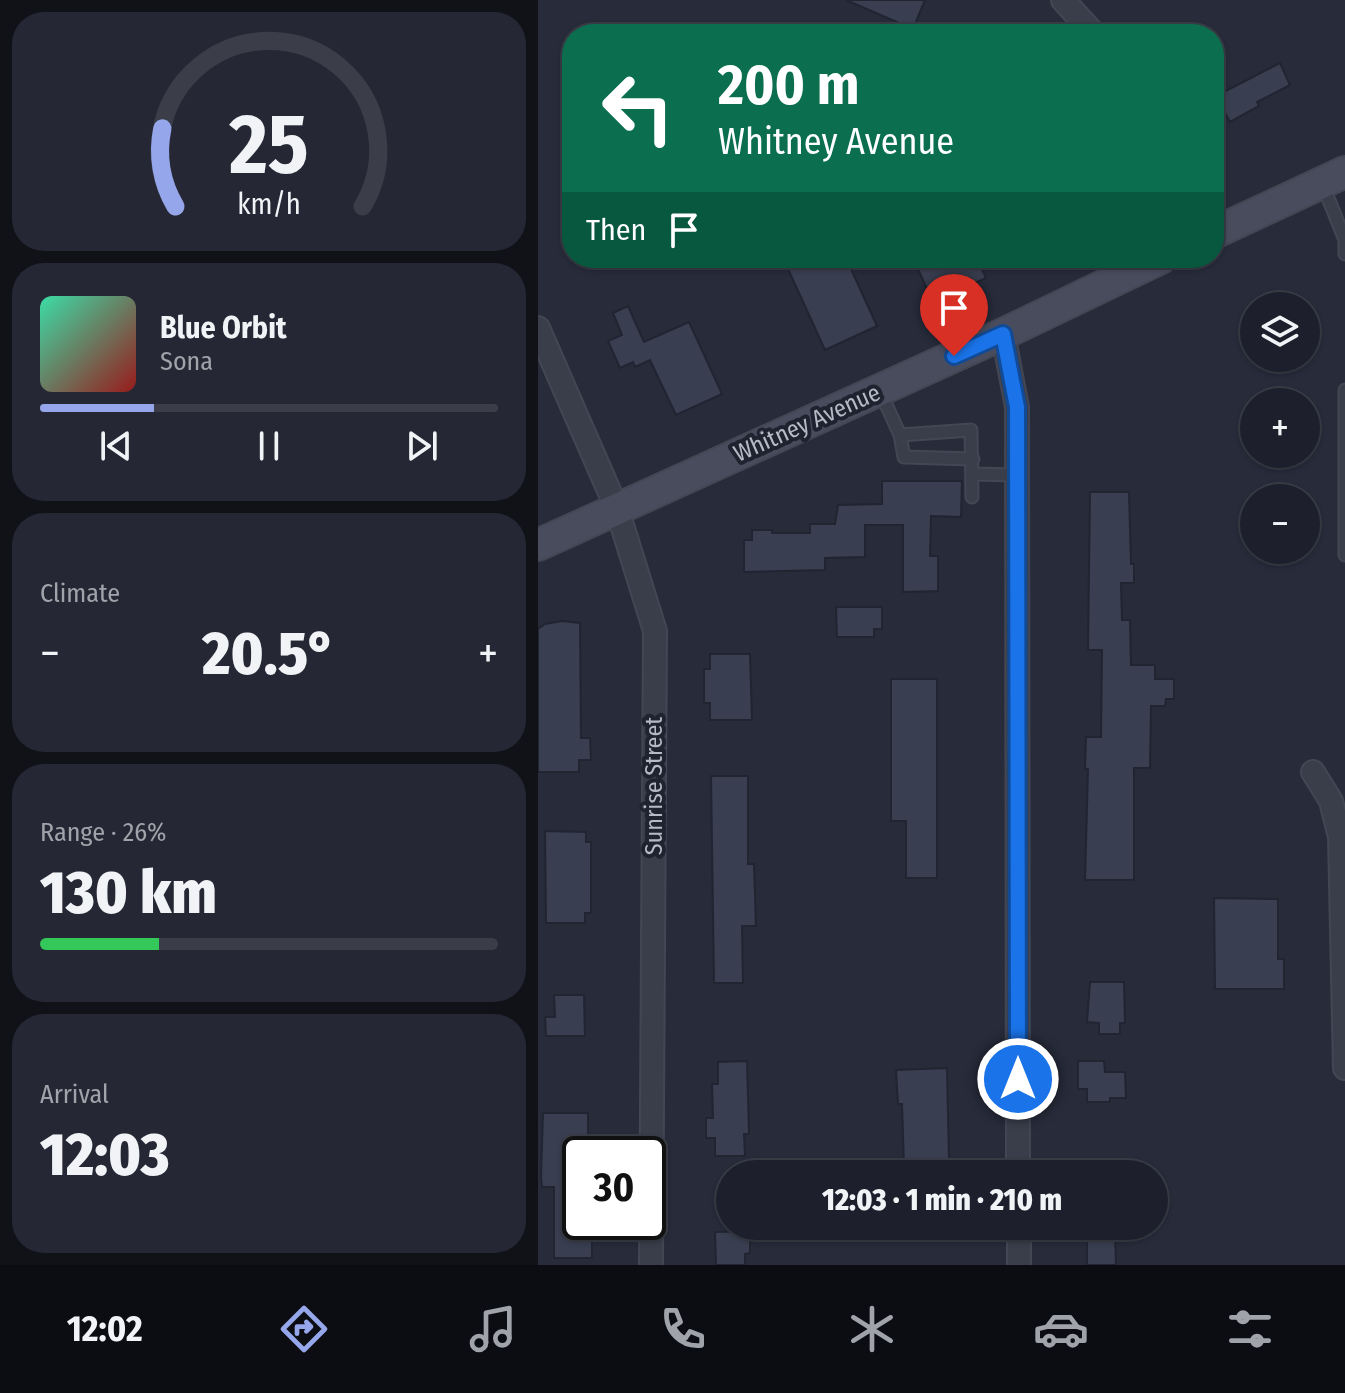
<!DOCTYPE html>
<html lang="en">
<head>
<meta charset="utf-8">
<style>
  :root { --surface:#1d202c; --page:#252834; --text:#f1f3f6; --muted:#a0a3a9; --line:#3b3e48; --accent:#96a6eb }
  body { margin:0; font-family:"Fira Sans Condensed",sans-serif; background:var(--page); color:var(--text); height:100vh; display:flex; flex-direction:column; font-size:30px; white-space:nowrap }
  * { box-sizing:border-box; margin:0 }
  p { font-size:26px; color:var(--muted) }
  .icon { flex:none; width:44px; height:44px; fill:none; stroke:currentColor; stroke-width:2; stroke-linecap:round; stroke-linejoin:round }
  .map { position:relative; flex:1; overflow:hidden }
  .side { display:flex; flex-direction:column; gap:12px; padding:12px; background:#101218; width:538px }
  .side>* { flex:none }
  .guide { position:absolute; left:24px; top:24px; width:662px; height:244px; border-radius:32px; box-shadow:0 2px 6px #0004,0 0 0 2px var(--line); background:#0b6e4f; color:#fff; overflow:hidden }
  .tools { position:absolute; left:702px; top:292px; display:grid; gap:16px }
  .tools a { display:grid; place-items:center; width:80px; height:80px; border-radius:50%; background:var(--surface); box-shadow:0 2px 6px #0004,0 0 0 2px var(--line); font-size:40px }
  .speed { position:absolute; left:24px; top:1136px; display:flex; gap:16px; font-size:40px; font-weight:700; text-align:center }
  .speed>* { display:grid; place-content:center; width:104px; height:104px; border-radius:50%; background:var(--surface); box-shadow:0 2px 6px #0004,0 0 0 2px var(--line); line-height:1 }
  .speed .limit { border:4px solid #111; border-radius:12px; background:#fff; color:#111 }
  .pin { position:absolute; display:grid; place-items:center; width:68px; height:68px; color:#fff; margin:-82px -34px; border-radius:50% 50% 50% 0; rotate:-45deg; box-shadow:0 0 8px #0007 }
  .pin .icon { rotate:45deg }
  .me { position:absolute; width:88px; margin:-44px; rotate:0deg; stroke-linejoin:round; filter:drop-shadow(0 0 6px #0008) }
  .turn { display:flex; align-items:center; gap:28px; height:168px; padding:0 24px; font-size:36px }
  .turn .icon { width:104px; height:104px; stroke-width:2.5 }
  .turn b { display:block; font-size:56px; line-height:68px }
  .then { display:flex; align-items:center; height:76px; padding:0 24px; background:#0003; gap:16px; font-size:30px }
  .big { font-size:60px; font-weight:800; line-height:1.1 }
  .side .tile { flex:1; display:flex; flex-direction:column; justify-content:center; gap:12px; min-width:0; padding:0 28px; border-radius:32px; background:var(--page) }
  .side .dial { align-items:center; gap:0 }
  .dial svg { height:208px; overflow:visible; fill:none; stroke:var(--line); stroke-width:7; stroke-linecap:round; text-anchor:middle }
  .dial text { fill:var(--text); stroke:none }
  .song { display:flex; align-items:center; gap:24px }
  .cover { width:96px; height:96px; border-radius:12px; background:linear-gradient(135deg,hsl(160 70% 55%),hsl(0 70% 35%)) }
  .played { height:8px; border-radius:4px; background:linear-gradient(90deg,var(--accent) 25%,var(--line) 25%) }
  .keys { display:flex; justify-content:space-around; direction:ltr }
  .heat { display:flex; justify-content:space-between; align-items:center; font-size:44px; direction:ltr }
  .charge { height:12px; border-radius:6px; background:linear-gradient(90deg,#34c759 26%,var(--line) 0) }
  .trip { position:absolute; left:178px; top:1160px; width:452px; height:80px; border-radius:40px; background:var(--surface); box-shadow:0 2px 6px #0004,0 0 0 2px var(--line); font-weight:800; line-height:80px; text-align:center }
  .dock { display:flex; height:128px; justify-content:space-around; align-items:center; background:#0c0d12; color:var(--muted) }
  .dock .icon { width:56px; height:56px }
  .dock .active { color:var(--accent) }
  .dock b { font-size:36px; color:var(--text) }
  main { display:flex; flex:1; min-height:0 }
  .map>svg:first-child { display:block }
  .building { fill:#393f50; stroke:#212532; stroke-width:2 }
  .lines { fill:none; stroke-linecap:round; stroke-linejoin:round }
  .lane-casing { stroke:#434754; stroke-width:15 }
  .street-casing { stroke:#434754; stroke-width:26 }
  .secondary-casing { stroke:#434754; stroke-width:34 }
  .lane { stroke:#3a3e4b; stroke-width:11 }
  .street { stroke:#3a3e4b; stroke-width:22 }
  .secondary { stroke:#494c5d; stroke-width:30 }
  .route-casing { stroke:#114b97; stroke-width:20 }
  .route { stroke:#1a73e8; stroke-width:14 }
  .labels { text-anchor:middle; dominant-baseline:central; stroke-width:8; stroke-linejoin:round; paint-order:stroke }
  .street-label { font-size:24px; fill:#b6b9c6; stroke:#1f2330 }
</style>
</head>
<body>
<main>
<section class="side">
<div class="tile dial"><svg viewBox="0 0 100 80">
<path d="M14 69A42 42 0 1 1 86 69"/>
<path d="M14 69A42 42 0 0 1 9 39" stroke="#96a6eb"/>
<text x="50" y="56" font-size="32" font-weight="700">25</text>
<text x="50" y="72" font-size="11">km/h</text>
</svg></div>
<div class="tile">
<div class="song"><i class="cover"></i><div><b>Blue Orbit</b><p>Sona</p></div></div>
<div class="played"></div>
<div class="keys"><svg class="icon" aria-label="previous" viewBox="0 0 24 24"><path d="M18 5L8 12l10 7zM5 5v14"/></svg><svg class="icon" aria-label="pause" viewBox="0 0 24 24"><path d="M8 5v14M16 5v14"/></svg><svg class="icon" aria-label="next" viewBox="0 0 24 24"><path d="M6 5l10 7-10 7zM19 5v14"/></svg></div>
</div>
<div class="tile"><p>Climate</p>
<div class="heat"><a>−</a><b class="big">20.5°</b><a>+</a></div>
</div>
<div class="tile"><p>Range · 26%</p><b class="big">130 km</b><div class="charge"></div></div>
<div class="tile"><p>Arrival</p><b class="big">12:03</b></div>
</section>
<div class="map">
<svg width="807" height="1265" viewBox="0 0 807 1265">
  <rect width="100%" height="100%" fill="#272b3a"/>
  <path class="building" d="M308,0h79l-12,29z
    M742,63l10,22 -33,17 2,4 -29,16 -14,-26z
    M245,258h63l31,68 -52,24z
    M375,258h64l9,20 -53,24z
    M90,306l16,36 45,-20 33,72 -46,21 -26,-55 -15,7 -2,-5 -13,6 -12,-27 14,-6 -9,-22z
    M344,481h80l-1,36 -30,-1 -1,40h8v35l-35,1v-67h-38v32l-40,1v12l-81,2v-32h8v-10h20v3h38v-9h25l3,-19 44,-1z
    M552,492h39l2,72h3v19h-13l1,37h8l1,45h24v14h19v20h-8l-1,7h-14l-1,62h-16v112h-49l3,-111h-3l1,-32h15l1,-87h-14z
    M298,607h46v22h-8v8h-37z
    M24,621l18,2 1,115h9l1,22h-12v12h-41v-143l7,-5z
    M172,654h40l2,66h-42v-17h-6v-34h6z
    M353,679h46v199h-31v-57h-15z
    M173,776h37v88h6l2,62h-14l1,57h-29z
    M7,831l41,1v10h5v71h-6v10h-39z
    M676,898l64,1v60h6v30h-69z
    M552,982h34l1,41h-5v11h-21v-11l-12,-1z
    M16,995h30l1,41h-39l-1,-19h10z
    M209,1061l2,73h-5l1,22h-30v-18h-9v-20h7l-1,-34h6v-22z
    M540,1061h26l1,11h20l1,26h-16v4h-23v-13h-9z
    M409,1068l2,93h-3v5l-42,1 -2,-63h-4l-2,-34z
    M5,1113h45v38h-8v72h12v35h-38v-71h-12l-1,-10z
    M212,1231v22l-5,1v11h-29l-1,-33z
    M549,1236h28l1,29h-29z"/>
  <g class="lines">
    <g class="lane-casing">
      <path id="lane" d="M784,183l23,57v14
        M807,390v165
        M342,391l20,44 4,22 69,2
        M362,435l71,-5 1,67
        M435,474l44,1"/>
    </g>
    <g class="street-casing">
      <path id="street" d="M525,0l31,34
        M0,328l79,181 38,122 -4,634
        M465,334l14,73 1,767
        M775,772l18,29 9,36 5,231
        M481,1226v39"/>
    </g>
    <g class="secondary-casing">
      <path id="secondary" d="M676,233l131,-61
        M0,545l465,-211 158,-76"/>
    </g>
    <use href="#lane" class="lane"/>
    <use href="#street" class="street"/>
    <use href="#secondary" class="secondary"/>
  </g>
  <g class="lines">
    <g class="route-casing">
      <path id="route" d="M416,356l49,-22 14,73 1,672"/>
    </g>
    <use href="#route" class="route"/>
  </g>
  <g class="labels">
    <g class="street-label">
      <text transform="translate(269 423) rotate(-24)">Whitney Avenue</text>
      <text transform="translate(116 786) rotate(-90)">Sunrise Street</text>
    </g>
  </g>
</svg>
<div class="tools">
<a><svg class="icon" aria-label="layers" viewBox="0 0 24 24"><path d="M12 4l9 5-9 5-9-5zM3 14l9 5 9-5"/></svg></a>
<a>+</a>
<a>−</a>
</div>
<div class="speed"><div class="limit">30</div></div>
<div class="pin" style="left:416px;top:356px;background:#d93025"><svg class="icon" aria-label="arrive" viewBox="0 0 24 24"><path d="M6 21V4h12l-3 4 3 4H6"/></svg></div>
<svg class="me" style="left:480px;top:1079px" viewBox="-20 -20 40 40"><circle r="17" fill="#1a73e8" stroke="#fff" stroke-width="3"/><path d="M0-11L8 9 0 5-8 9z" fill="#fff"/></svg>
<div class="trip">12:03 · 1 min · 210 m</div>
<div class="guide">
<div class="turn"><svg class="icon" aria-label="left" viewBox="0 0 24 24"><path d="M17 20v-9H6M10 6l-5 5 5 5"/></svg><div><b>200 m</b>Whitney Avenue</div></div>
<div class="then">Then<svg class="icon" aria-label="arrive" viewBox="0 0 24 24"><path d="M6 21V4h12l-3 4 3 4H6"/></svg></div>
</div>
</div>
</main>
<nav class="dock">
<b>12:02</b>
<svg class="icon active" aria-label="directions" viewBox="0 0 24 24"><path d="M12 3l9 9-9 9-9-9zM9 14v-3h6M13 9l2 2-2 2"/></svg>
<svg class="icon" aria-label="music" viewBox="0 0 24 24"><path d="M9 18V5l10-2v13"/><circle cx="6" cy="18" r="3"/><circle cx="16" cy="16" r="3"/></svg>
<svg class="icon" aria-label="phone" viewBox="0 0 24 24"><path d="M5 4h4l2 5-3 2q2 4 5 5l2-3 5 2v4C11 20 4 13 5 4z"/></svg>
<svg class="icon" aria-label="climate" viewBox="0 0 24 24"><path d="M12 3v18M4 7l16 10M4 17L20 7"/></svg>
<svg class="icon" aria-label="car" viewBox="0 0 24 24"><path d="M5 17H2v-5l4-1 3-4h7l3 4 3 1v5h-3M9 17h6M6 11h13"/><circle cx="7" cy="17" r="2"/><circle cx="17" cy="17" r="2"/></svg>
<svg class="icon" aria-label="filters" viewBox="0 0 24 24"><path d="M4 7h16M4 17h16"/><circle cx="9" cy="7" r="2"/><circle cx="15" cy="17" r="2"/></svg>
</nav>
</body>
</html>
